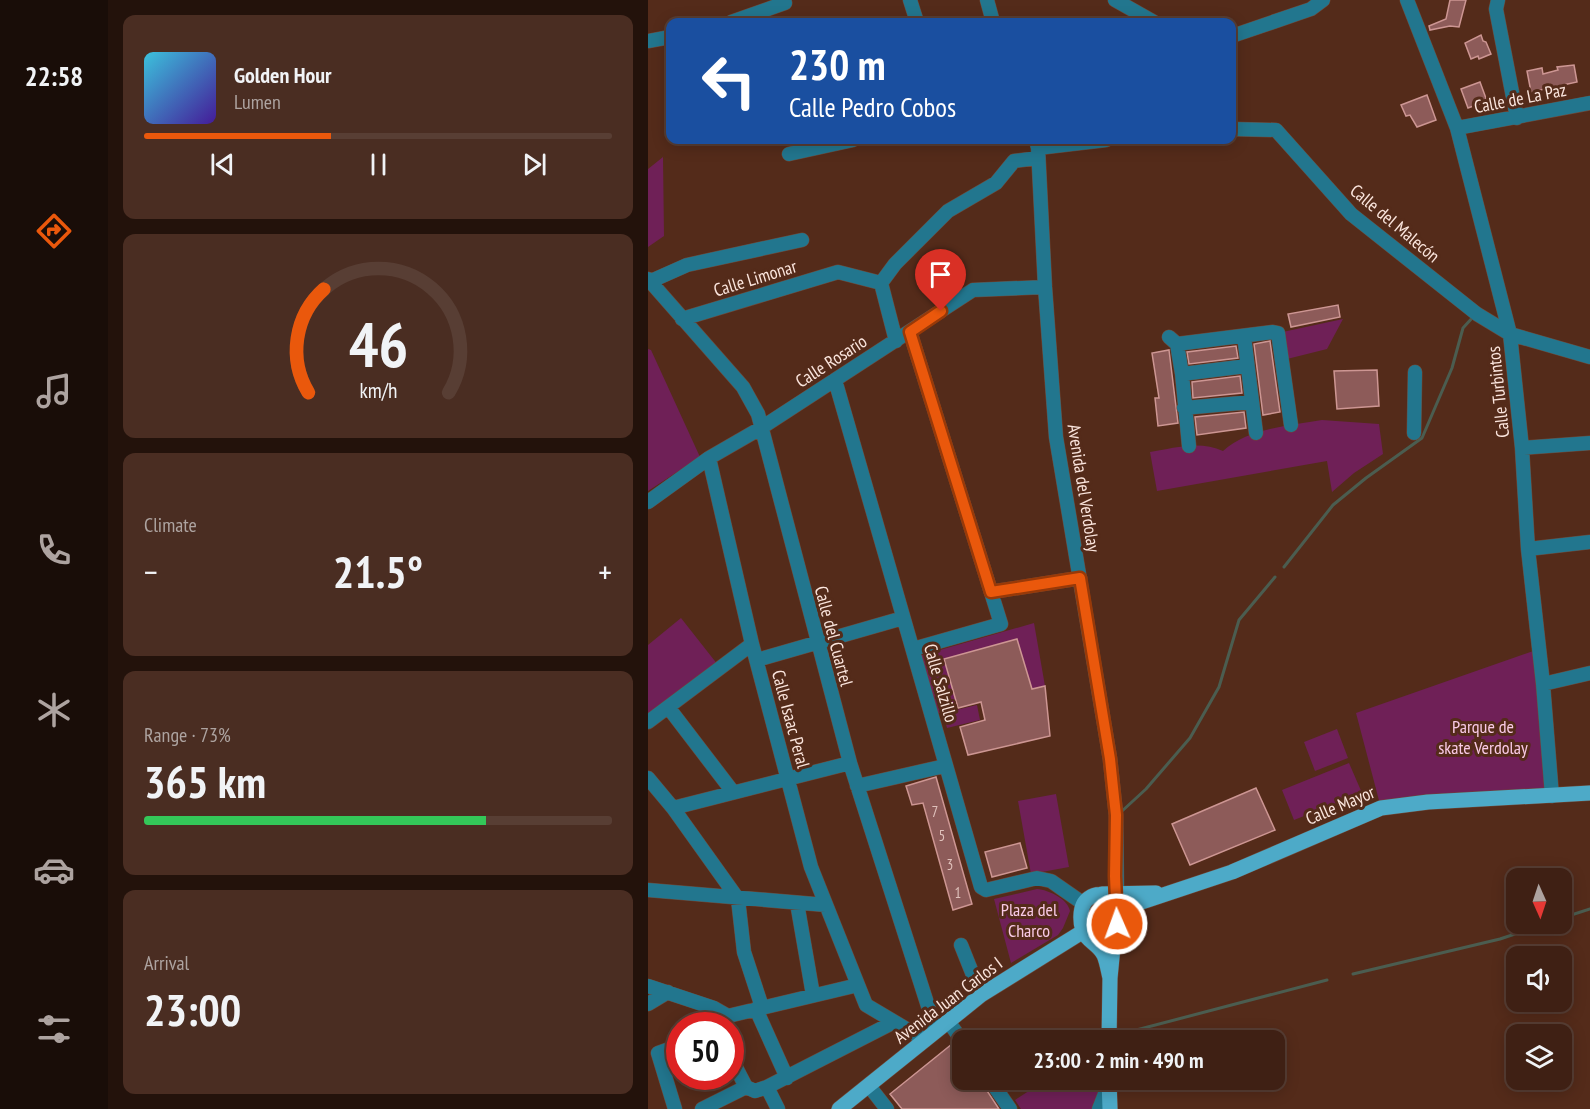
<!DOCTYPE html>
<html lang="en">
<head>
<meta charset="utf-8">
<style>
  :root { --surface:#3f2014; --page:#4a2d22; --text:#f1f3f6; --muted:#ada3a0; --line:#583e34; --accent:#ea580c }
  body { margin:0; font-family:"PT Sans Narrow",sans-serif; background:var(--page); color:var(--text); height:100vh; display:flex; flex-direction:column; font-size:22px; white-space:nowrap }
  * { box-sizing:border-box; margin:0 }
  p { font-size:20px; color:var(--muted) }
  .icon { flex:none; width:33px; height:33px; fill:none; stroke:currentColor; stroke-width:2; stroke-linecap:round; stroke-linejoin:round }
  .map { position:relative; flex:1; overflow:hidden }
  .sheet { display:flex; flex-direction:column; gap:15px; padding:15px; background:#23120b; width:540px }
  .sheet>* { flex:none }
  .banner { position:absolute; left:18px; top:18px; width:570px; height:126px; border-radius:12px; box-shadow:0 3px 15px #0003,0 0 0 2px var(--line); background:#1a4fa0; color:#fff; overflow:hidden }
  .needle { width:39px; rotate:177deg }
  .controls { position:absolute; left:858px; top:868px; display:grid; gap:12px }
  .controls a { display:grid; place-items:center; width:66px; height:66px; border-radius:12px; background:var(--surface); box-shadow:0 3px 15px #0003,0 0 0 2px var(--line); font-size:30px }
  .speed { position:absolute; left:18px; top:1012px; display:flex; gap:12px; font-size:30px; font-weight:700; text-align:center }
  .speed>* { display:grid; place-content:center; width:78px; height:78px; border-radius:50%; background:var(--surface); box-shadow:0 3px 15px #0003,0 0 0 2px var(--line); line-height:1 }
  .speed .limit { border:9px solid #d22; background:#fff; color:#111 }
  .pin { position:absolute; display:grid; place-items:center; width:51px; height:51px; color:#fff; margin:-62px -26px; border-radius:50% 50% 50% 0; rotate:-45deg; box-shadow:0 0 6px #0007 }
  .pin .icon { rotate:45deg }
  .me { position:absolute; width:66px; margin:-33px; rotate:358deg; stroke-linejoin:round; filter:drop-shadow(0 0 4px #0008) }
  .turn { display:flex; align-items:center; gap:21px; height:126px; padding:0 24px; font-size:27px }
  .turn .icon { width:78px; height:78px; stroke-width:2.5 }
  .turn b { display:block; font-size:42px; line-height:51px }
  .big { font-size:45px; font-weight:800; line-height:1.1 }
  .sheet .tile { flex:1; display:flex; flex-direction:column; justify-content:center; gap:9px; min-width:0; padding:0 21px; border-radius:12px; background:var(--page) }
  .sheet .dial { align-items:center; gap:0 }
  .dial svg { height:156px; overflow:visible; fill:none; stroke:var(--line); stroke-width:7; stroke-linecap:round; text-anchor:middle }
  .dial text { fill:var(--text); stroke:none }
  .song { display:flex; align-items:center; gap:18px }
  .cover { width:72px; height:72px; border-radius:9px; background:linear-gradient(135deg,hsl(190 70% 55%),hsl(260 70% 35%)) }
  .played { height:6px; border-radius:3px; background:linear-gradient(90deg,var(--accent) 40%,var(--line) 40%) }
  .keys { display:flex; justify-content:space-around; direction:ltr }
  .heat { display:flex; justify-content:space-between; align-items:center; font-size:33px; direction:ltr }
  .charge { height:9px; border-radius:4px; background:linear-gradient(90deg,#34c759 73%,var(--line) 0) }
  .trip { position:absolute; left:304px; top:1030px; width:333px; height:60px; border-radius:12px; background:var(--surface); box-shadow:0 3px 15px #0003,0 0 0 2px var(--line); font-weight:800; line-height:60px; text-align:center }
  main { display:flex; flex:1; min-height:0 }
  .tab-bar { display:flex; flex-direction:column; width:108px; justify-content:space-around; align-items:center; background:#190d08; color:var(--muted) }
  .tab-bar .icon { width:42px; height:42px }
  .tab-bar .on { color:var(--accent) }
  .tab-bar b { font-size:27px; color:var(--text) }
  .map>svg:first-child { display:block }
  .green { fill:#6f2057 }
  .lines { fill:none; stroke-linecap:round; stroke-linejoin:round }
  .stream { stroke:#4b5d50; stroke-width:3 }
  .building { fill:#8d5b59; stroke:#cd9693; stroke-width:1.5 }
  .minor-casing { stroke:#6f4939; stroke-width:15 }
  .major-casing { stroke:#6f4939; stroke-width:16 }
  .minor { stroke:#22768e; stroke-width:14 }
  .major { stroke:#4daac8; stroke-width:15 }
  .route-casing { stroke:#983908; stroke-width:15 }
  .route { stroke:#ea580c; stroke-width:10 }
  .labels { text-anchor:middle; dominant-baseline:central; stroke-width:6; stroke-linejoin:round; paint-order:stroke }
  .number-label { font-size:15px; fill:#e0c2bc }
  .street-label { font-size:18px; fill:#fbe5dd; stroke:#542b1a }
  .park-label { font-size:18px; fill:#f9cae6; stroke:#542b1a }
</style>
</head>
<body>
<main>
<nav class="tab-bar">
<b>22:58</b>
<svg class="icon on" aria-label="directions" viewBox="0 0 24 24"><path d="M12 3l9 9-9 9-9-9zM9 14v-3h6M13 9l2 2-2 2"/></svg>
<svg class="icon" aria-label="music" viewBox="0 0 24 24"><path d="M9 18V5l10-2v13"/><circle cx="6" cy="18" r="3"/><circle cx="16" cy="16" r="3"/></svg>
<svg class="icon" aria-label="phone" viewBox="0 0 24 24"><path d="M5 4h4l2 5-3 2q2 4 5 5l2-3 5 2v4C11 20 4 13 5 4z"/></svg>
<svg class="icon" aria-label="climate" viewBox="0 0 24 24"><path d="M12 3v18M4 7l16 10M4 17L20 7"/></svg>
<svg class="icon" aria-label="car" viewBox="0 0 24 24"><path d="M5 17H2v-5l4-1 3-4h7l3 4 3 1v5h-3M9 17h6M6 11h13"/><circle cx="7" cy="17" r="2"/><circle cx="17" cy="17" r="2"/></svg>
<svg class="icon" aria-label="filters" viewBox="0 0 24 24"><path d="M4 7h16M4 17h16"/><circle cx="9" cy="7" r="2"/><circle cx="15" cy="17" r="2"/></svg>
</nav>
<section class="sheet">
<div class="tile">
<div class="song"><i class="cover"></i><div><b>Golden Hour</b><p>Lumen</p></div></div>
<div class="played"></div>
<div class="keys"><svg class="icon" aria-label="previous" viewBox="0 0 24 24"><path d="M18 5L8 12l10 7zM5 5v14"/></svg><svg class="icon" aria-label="pause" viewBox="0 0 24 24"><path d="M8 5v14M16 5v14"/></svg><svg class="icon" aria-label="next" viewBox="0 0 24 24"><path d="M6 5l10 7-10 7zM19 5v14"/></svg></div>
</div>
<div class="tile dial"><svg viewBox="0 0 100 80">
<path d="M14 69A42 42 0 1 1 86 69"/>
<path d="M14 69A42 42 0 0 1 22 16" stroke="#ea580c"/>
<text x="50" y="56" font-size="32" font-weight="700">46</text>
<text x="50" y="72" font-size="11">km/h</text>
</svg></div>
<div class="tile"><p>Climate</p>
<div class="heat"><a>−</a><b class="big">21.5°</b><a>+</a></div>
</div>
<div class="tile"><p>Range · 73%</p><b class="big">365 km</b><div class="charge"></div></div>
<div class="tile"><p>Arrival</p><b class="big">23:00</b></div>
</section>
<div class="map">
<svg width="942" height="1109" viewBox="0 0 942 1109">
  <rect width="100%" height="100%" fill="#542b1a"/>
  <path class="green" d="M15,157l1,79 -16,11v-78z
    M695,319l-16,30 -44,11 -5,-27z
    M0,349l3,1 49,107 -52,34z
    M674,420l57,4 4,30 -29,19 -22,19 -5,-31 -170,30 -7,-39c24,-4 50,-12 73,-1 25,-23 66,-25 99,-31z
    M33,618l37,47 -70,51v-71z
    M386,623l11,63 -114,29 -12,-59z
    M891,649l13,147 -171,12 -25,-95z
    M329,705l3,15 -33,8 -4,-15z
    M689,729l11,29 -33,13 -11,-29z
    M701,763l13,30 -68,27 -12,-30z
    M408,794l13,73 -38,7 -13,-73z
    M389,889c12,1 31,10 33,22l-7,17 -5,7 -47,28 -17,-64z
    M398,1080h52l1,12 -5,17h-73l-6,-9z"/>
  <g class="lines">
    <path class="stream" d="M636,567l49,-62 33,-27 56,-40 30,-70 11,-40 10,-11
      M473,812l25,-23 44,-51 29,-51 20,-67 36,-43
      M914,918l28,-9
      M705,974l147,-35 45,-15
      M473,1034l206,-54"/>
  </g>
  <path class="building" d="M802,0h16l-7,27 -9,-1 -20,4 -1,-4 17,-7z
    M833,35l2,6 3,1 5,12 -12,5 -1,-3 -7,3 -6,-16z
    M926,65l3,17 -46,10 -4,-21 15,-3 1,6 15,-4 -1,-3z
    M832,82l7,19 -19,7 -7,-19z
    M779,95l9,25 -19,7 -7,-12 -4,1 -5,-11z
    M690,305l2,12 -49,10 -3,-13z
    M622,341l10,71 -17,3 -9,-71z
    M588,346l2,12 -49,6 -2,-12z
    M521,350l9,73 -20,3 -3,-28h4l-7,-45z
    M729,370l2,36 -42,3 -3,-38z
    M592,376l2,17 -49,5 -1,-16z
    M596,412l2,16 -49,7 -2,-18z
    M369,639l15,50 13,-3 5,50 -82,19 -8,-28 25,-7 -4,-18 -23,6 -14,-49z
    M288,777l36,127 -19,6 -30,-107 -11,2 -6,-19z
    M608,788l19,42 -85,35 -18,-41z
    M372,843l7,25 -35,9 -7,-25z
    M304,1044l11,14v22h17l19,29h-97l-12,-15z"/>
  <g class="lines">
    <g class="minor-casing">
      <path id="minor" d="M262,0l7,22
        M339,0l6,22
        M467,0l39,22
        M759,0l50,128 53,206 12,114 6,101 15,135 9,112
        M850,0l-2,9 21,109
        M83,22l54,-19
        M584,36l79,-27 12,-9
        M0,41l22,-4
        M809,128l133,-25
        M584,129l44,1 75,84 126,100 33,20 80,23
        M388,140l2,8 7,139 11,150 54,322 6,56 1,88
        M390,148l68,-8
        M141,154l64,-14
        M0,279l95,108 15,27 92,349 86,268
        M3,281l36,-16 115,-25
        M233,283l14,-19 53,-53 48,-28 18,-22 24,-3
        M233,283l15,58
        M34,319l156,-47 43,11
        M262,332l91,292 -88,25
        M596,336l12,97
        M521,337l8,7 96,-12 5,1 13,92
        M529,344l5,30 7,72
        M534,374l65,-8
        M187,380l146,507 5,3 51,-12 14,3 33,23
        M536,408l68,-6
        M766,433l1,-61
        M874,448l68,-5
        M61,458l43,186 59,223 47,118
        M0,502l61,-44 52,-30 212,-138 72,-3
        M880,549l62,-7
        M343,592l89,-14
        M109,660l146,-42
        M895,684l47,-11
        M20,707l65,85
        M0,722l104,-78
        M0,778l25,30 65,91 6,53 18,55
        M209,786l88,-20
        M25,808l177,-45
        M0,890l178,15
        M149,903l16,92
        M313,945l20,50
        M0,986l66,22 14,8 130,-31 8,20 59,35
        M0,1004l20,-12
        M108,1009l31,69
        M300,1021l15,21
        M82,1056l16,31
        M342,1080l20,29
        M221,1086l18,23
        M119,1087l11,22
        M27,1109l-17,-56 22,-8
        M54,1109l44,-22 9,4 12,-4 127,-65
        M451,1109l9,-23"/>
    </g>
    <g class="major-casing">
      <path id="major" d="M454,894l54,-1
        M461,1041l1,-63 4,-41 4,-18 -1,-13 -5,-8c-7,-4 -16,-5 -23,0 -11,7 -10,30 -2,39 6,7 12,9 17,18 3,7 4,15 6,23
        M461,1080l1,29
        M191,1109l142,-114 114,-71 41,-20 96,-32 149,-64 47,-6 162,-9"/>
    </g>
    <use href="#minor" class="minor"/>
    <use href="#major" class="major"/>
  </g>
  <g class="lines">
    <g class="route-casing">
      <path id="route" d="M293,311l-31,21 81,260 89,-14 30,181 4,38 2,18 -1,61 2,48"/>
    </g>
    <use href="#route" class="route"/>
  </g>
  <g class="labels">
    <g class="number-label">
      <text x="287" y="811">7</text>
      <text x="294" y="835">5</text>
      <text x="302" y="864">3</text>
      <text x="310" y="892">1</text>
    </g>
    <g class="street-label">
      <text transform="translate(872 98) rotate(-11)">Calle de La Paz</text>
      <text transform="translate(747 223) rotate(40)">Calle del Malecón</text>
      <text transform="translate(107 278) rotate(-17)">Calle Limonar</text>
      <text transform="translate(183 361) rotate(-33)">Calle Rosario</text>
      <text transform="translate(850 392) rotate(-96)">Calle Turbintos</text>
      <text transform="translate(436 488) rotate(81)">Avenida del Verdolay</text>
      <text transform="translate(186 636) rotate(75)">Calle del Cuartel</text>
      <text transform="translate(293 683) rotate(74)">Calle Salzillo</text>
      <text transform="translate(143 719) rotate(75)">Calle Isaac Peral</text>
      <text transform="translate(692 805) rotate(-23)">Calle Mayor</text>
      <text transform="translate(300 1000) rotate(-37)">Avenida Juan Carlos I</text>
    </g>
    <g class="park-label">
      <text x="835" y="726">Parque de<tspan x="835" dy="21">skate Verdolay</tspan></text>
      <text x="381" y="909">Plaza del<tspan x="381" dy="21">Charco</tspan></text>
    </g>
  </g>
</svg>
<div class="controls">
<a><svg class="needle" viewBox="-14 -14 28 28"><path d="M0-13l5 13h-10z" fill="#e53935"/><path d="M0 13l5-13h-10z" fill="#ada3a0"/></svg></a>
<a><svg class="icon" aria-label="sound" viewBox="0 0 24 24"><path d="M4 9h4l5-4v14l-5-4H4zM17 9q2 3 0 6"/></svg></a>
<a><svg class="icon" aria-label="layers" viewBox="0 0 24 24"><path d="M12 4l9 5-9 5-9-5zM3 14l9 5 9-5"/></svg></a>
</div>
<div class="speed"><div class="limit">50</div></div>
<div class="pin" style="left:293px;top:311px;background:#d93025"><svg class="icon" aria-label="arrive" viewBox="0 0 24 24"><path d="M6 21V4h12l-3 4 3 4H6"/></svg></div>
<svg class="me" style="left:469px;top:924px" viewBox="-20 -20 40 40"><circle r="17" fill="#ea580c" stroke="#fff" stroke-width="3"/><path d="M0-11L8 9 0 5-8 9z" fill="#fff"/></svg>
<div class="trip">23:00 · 2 min · 490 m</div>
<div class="banner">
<div class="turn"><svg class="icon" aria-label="left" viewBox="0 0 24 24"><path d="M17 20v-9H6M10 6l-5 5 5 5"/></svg><div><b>230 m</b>Calle Pedro Cobos</div></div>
</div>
</div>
</main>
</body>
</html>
